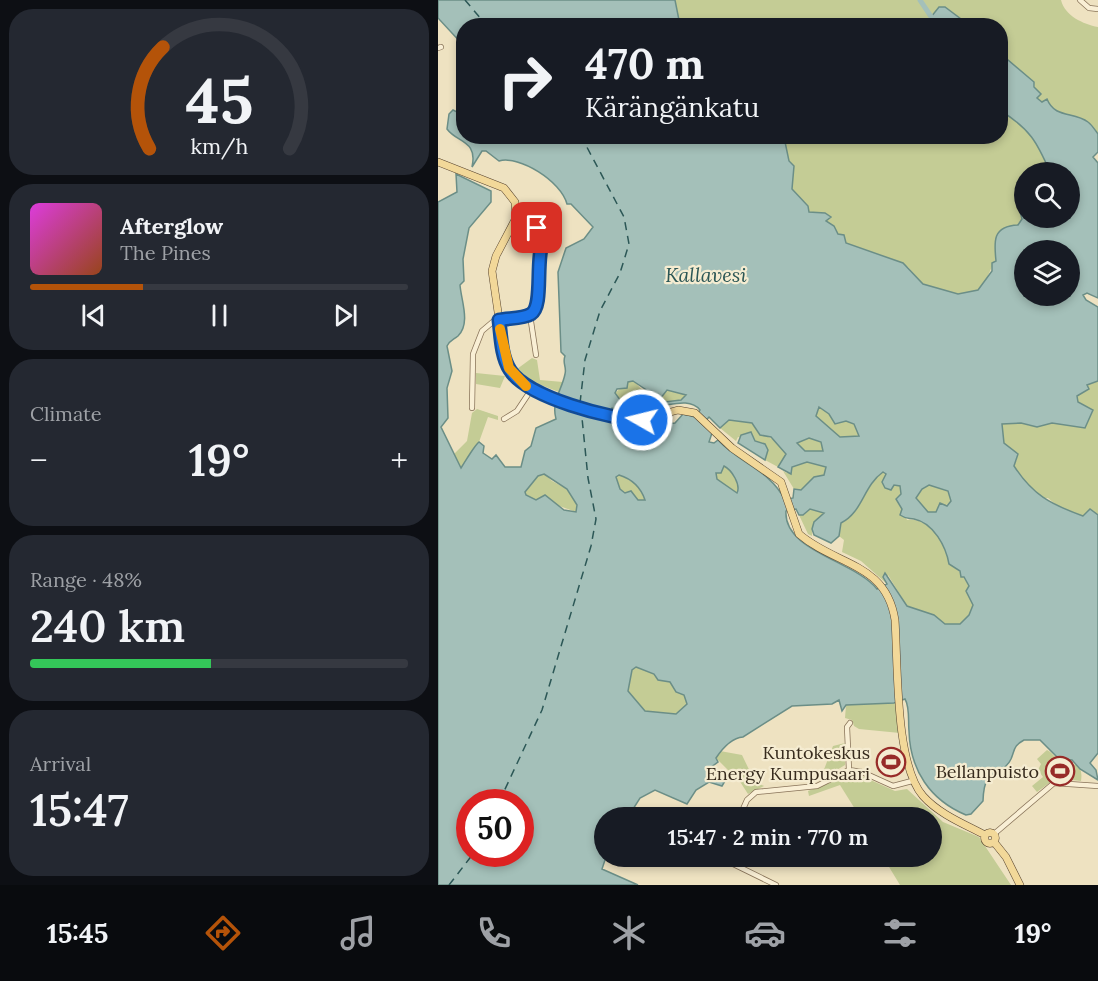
<!DOCTYPE html>
<html lang="en">
<head>
<meta charset="utf-8">
<style>
  :root { --surface:#171b24; --page:#242831; --text:#f1f3f6; --muted:#9ea1a6; --line:#363941; --accent:#b45309 }
  body { margin:0; font-family:Lora,serif; background:var(--page); color:var(--text); height:100vh; display:flex; flex-direction:column; font-size:22px; white-space:nowrap }
  * { box-sizing:border-box; margin:0 }
  p { font-size:20px; color:var(--muted) }
  .icon { flex:none; width:33px; height:33px; fill:none; stroke:currentColor; stroke-width:2; stroke-linecap:round; stroke-linejoin:round }
  .map { position:relative; flex:1; overflow:hidden }
  .drawer { display:flex; flex-direction:column; gap:9px; padding:9px; background:#0d0f14; width:438px }
  .drawer>* { flex:none }
  .guide { position:absolute; left:18px; top:18px; width:552px; height:126px; border-radius:24px; box-shadow:0 3px 9px #0003; background:#171b24; color:var(--text); overflow:hidden }
  .controls { position:absolute; left:576px; top:162px; display:grid; gap:12px }
  .controls a { display:grid; place-items:center; width:66px; height:66px; border-radius:50%; background:var(--surface); box-shadow:0 3px 9px #0003; font-size:30px }
  .speed { position:absolute; left:18px; top:789px; display:flex; gap:12px; font-size:30px; font-weight:700; text-align:center }
  .speed>* { display:grid; place-content:center; width:78px; height:78px; border-radius:50%; background:var(--surface); box-shadow:0 3px 9px #0003; line-height:1 }
  .speed .limit { border:9px solid #d22; background:#fff; color:#111 }
  .pin { position:absolute; display:grid; place-items:center; width:51px; height:51px; color:#fff; margin:-26px; border-radius:12px; box-shadow:0 3px 9px #0006 }
  .me { position:absolute; width:66px; margin:-33px; rotate:278deg; stroke-linejoin:round; filter:drop-shadow(0 0 4px #0008) }
  .turn { display:flex; align-items:center; gap:21px; height:126px; padding:0 30px; font-size:27px }
  .turn .icon { width:78px; height:78px; stroke-width:2.5 }
  .turn b { display:block; font-size:42px; line-height:51px }
  .big { font-size:45px; font-weight:600; line-height:1.1 }
  .drawer .widget { flex:1; display:flex; flex-direction:column; justify-content:center; gap:9px; min-width:0; padding:0 21px; border-radius:24px; background:var(--page) }
  .drawer .dial { align-items:center; gap:0 }
  .dial svg { height:156px; overflow:visible; fill:none; stroke:var(--line); stroke-width:7; stroke-linecap:round; text-anchor:middle }
  .dial text { fill:var(--text); stroke:none }
  .song { display:flex; align-items:center; gap:18px }
  .cover { width:72px; height:72px; border-radius:9px; background:linear-gradient(135deg,hsl(300 70% 55%),hsl(20 70% 35%)) }
  .played { height:6px; border-radius:3px; background:linear-gradient(90deg,var(--accent) 30%,var(--line) 30%) }
  .keys { display:flex; justify-content:space-around; direction:ltr }
  .heat { display:flex; justify-content:space-between; align-items:center; font-size:33px; direction:ltr }
  .charge { height:9px; border-radius:4px; background:linear-gradient(90deg,#34c759 48%,var(--line) 0) }
  .trip { position:absolute; left:156px; top:807px; width:348px; height:60px; border-radius:30px; background:var(--surface); box-shadow:0 3px 9px #0003; font-weight:600; line-height:60px; text-align:center }
  .dock { display:flex; height:96px; justify-content:space-around; align-items:center; background:#090b0e; color:var(--muted) }
  .dock .icon { width:42px; height:42px }
  .dock .selected { color:var(--accent) }
  .dock b { font-size:27px; color:var(--text) }
  main { display:flex; flex:1; min-height:0 }
  .map>svg:first-child { display:block }
  .green { fill:#c4cc95 }
  .water { fill:#a4c0b9; stroke:#6b8e87; stroke-width:1.5; fill-rule:evenodd }
  .lines { fill:none; stroke-linecap:round; stroke-linejoin:round }
  .river { stroke:#a4c0b9; stroke-width:5 }
  .ferry { stroke:#2c5756; stroke-width:1.5; stroke-dasharray:8 6; stroke-linecap:butt }
  .minor-casing { stroke:#887359; stroke-width:6 }
  .major-casing { stroke:#55412d; stroke-width:8 }
  .minor { stroke:#f9efd5; stroke-width:4.5 }
  .major { stroke:#f2d899; stroke-width:7 }
  .route-casing { stroke:#114b97; stroke-width:15 }
  .route { stroke:#1a73e8; stroke-width:10 }
  .slow { stroke:#f59e0b; stroke-width:10 }
  .labels { text-anchor:middle; dominant-baseline:central; stroke-width:4.5; stroke-linejoin:round; paint-order:stroke }
  .poi-label { font-size:18px; fill:#372b1d; stroke:#f5ecd1; text-anchor:end }
  .water-label { font-size:20px; font-style:italic; fill:#2c5756; stroke:#f5ecd1 }
</style>
</head>
<body>
<main>
<section class="drawer">
<div class="widget dial"><svg viewBox="0 0 100 80">
<path d="M14 69A42 42 0 1 1 86 69"/>
<path d="M14 69A42 42 0 0 1 21 17" stroke="#b45309"/>
<text x="50" y="56" font-size="32" font-weight="700">45</text>
<text x="50" y="72" font-size="11">km/h</text>
</svg></div>
<div class="widget">
<div class="song"><i class="cover"></i><div><b>Afterglow</b><p>The Pines</p></div></div>
<div class="played"></div>
<div class="keys"><svg class="icon" aria-label="previous" viewBox="0 0 24 24"><path d="M18 5L8 12l10 7zM5 5v14"/></svg><svg class="icon" aria-label="pause" viewBox="0 0 24 24"><path d="M8 5v14M16 5v14"/></svg><svg class="icon" aria-label="next" viewBox="0 0 24 24"><path d="M6 5l10 7-10 7zM19 5v14"/></svg></div>
</div>
<div class="widget"><p>Climate</p>
<div class="heat"><a>−</a><b class="big">19°</b><a>+</a></div>
</div>
<div class="widget"><p>Range · 48%</p><b class="big">240 km</b><div class="charge"></div></div>
<div class="widget"><p>Arrival</p><b class="big">15:47</b></div>
</section>
<div class="map">
<svg width="660" height="885" viewBox="0 0 660 885">
  <rect width="100%" height="100%" fill="#eee2c1"/>
  <path class="green" d="M237,0h386c4,16 22,24 37,27v107c-15,-16 -21,-12 -38,-20 -6,-3 -18,-12 -23,-16l-3,-16 -33,-28 -1,-28 -31,-1 -19,-12 -19,4v8l-251,1z
    M563,111c29,18 36,31 49,61h-26v24l-3,1 1,22 -4,6h-7l-26,57 -7,8 -20,4 -35,-10 -15,-17 -62,-24 -20,-22 4,-5 -5,-3 -16,-1 -1,-6 -16,-17 -1,-12 3,-5 -5,-11 -5,-24 216,-1z
    M94,358l5,2 3,20 23,2 -4,10 -26,-10 -16,-13z
    M38,373l29,3 -5,12 -24,-4z
    M196,381l8,9h25l19,5v3l-48,13 -12,-3 -11,-15 13,-11z
    M660,381v134l-15,1 -23,-8 -12,-10h-6l-14,-10 -14,-22 3,-7 -13,-16 -2,-19 19,-1 10,3 21,-3 33,5 8,-17 -15,-9 -1,-7 10,-10z
    M381,407l35,17 6,12 -20,2 -24,-22z
    M39,409l21,7v4l-10,-3 -9,25 -18,26 -7,-14 13,-13 5,-28z
    M291,420l23,3 8,12c13,2 19,8 26,19l-8,13 -13,-7 3,-10 -13,-9 -17,-4 -2,4 -16,-13z
    M371,438l13,4 1,9h-18l-8,-8z
    M369,462l20,5 -3,8 -10,2 -13,13 -7,-1 -11,-18 4,2 5,-6z
    M286,466c8,4 13,15 15,24l-2,3 -20,-14 -1,-6z
    M445,472l10,13 7,1 2,23 5,11c23,-3 39,24 42,44l11,8 9,14 -3,5 7,14 -4,10 -9,9h-15l-11,-9 -27,-9 -19,-31 -1,9 -26,-23 -19,-9 2,-12 -5,-4 2,-13c22,-11 23,-37 42,-51z
    M106,473l8,8 15,8 10,16 -1,7 -22,-8 -9,-9 -9,5 -10,-5 -1,-3 13,-16z
    M181,475c12,4 24,13 26,25h-7l-18,-11 -4,-12z
    M491,485l20,6 3,10 -16,11 -8,1 -12,-15 6,-9z
    M372,509l14,4 -12,16v7l-4,-2 -9,-19h5z
    M198,667l18,7 4,6 12,2 6,10 8,3 3,9 -11,10 -31,-3 -17,-20 4,-21z
    M458,702l4,31 -41,-4 -5,-3 -2,-6 -7,-2 1,-13z
    M407,743v22l-25,15 13,-34z
    M609,750c5,2 7,7 12,10 12,6 25,0 22,21l-25,-3 -19,14 -5,-6 11,-9 -5,-7 3,-6 -4,-5z
    M282,751l22,4 13,27 9,4 -16,8 -9,-14v-5l-5,1 -18,-18z
    M417,773l40,18 12,-2 36,33 36,15 32,48h-111l-17,-28 49,-1v-38l-72,-1 -20,-32 -31,11 -1,-5z"/>
  <path class="water" d="M0,0h237l5,25 -216,1 -1,19 -25,-27z
    M501,7h6l24,18h-38v-8z
    M563,54l33,28v5l7,7 -4,4 5,4 5,-3c8,20 27,12 41,23 4,3 7,8 10,12v18l-5,5 5,6v135l-11,-5 -4,2 3,5 12,7v74l-11,4 2,4 -12,7 1,6 15,8 -8,18 -33,-5 -15,4 -16,-4 -19,1 2,19 14,11 -4,12c19,29 36,38 69,50l7,-7 8,6v238l-8,10 6,7 2,10 -18,-11 -8,-9 -13,-1 -19,-19h-16c-11,6 -9,10 -13,19 -10,20 -27,4 -28,42l-12,13 -5,1c-36,-15 -56,-45 -57,-84 -1,-9 1,-24 -4,-32l-11,4 -48,2 -4,6 -3,-11 -7,4 -40,2 -49,31c-11,1 -21,12 -27,21l2,4 -8,6 1,4 14,9 -3,5 -13,-4 -13,8 -9,14 -32,-14 -15,8 -12,19 -24,1 2,39 -4,12 36,16h-200v-683l19,-10 -1,-18 35,17v11l-22,26 -6,31 1,22 -4,4c1,15 11,38 -2,51 -5,4 -8,4 -11,10l5,25 -5,17 1,30 -7,9 20,41c3,-5 15,-24 18,-26l5,4 -1,7 9,6 4,-4 9,12h16l4,-16 6,-5 5,-18 20,-9c-5,-18 6,-29 9,-45 2,-7 -3,-11 0,-18l-4,-4 -3,-80 8,-24 18,-9 9,-12 -22,-23h-4c-6,-23 -48,-49 -68,-43l-13,-10h-4l-10,16c6,-27 -15,-24 -25,-38l2,-15 4,-4 10,5 1,21h271l11,3 2,-2h36l5,24 5,5 -2,23 16,17 1,6 16,1 6,4 -5,4 8,5 4,8 6,1 2,8 57,20 20,21 35,10 20,-4 14,-19v-8l4,-2c-2,-19 -4,-35 22,-36l4,-6 -4,-15 3,-8h3v22h46v-46h-20c-13,-30 -20,-43 -49,-61zM586,250h46v46h-46zM195,381l27,18 7,-9 19,5 -5,5 -17,2 2,3c12,-2 26,-5 34,5l-5,7 -12,-3 -8,9 -14,2 1,16 -2,3h-13l-6,-7 -12,-4 -4,-8 -17,-5 4,-12 11,2 3,-2 -11,-15 2,-4 10,-1 1,-6zM381,407l10,7 6,10 11,-3 8,3 5,12 -19,1 -24,-21zM271,417l11,11 9,-8 23,3 8,12 11,2 15,17 -8,13 13,7 1,-7 15,-5 19,5 -2,8 -10,2 -13,13 -7,-1 -1,9 -8,2c-16,-31 -45,-36 -67,-60l-4,3 -5,-1 3,-9 -9,-9zM371,438l12,4 2,9h-18l-8,-8zM286,466c8,4 17,19 13,27l-20,-14 -1,-6h5zM445,472l3,2 -4,8 3,6 6,2 3,-5 6,1 1,8 -5,5 6,10 -2,6c6,4 7,3 14,4 20,4 32,28 35,45l11,7 1,6h3l5,9 -3,5 7,14 -4,10 -9,9h-15l-11,-9 -27,-9 -22,-33 -2,4 4,7 -10,5c-22,-28 -94,-38 -91,-78l10,-2 3,6h4l7,-6 14,4 -10,9 -2,7 2,6 17,8 8,-7 2,-13c22,-11 22,-37 42,-51zM106,474l23,15 10,16 -1,7 -12,-2 -19,-15 -9,5 -10,-5 -1,-3 13,-16zM181,475c13,4 22,13 26,25h-7l-7,-9 -6,2 -5,-4 -4,-12zM491,485l19,6 3,10 -4,5 -7,-3 -4,9h-8l-12,-14 6,-9zM198,667l18,7 4,6 12,2 6,10 8,3 3,9 -11,10 -31,-3 -17,-20 4,-21zM32,802h50v52h-50z
    M313,432l4,9 10,3 3,6 -3,10 -27,-17 3,-8z"/>
  <g class="lines">
    <path class="river" d="M482,0l14,21"/>
    <path class="ferry" d="M27,0l22,26
      M142,403l5,-43 15,-49 20,-38 9,-29 -5,-27 -43,-81
      M61,802l43,-92 49,-164 5,-27 -8,-41 -7,-70
      M11,885l24,-31"/>
    <g class="minor-casing">
      <path id="minor" d="M642,0l9,8 9,1
        M0,48l3,-1
        M92,315l6,40
        M34,408l1,-54 9,-23 13,-11 35,-5 5,-5 4,-11v-49l7,-16 -20,-12
        M66,419l13,-8 14,-21
        M411,770l-2,-43 3,-4
        M301,818l8,-18 9,-8 61,-6 32,-16 13,2 31,14 19,-5
        M556,834l60,-51 44,3
        M286,856l-1,3 53,26"/>
    </g>
    <g class="major-casing">
      <path id="major" d="M0,162l66,26 11,14 1,16 -20,38 -4,15 13,89 11,18 28,19 79,21 19,2 36,-10 17,3 37,35 49,34 18,52c37,32 87,28 96,86 3,45 0,144 28,176 16,18 41,28 62,39
        M546.5 838a5.5 5.5 0 1 1 11 0a5.5 5.5 0 1 1-11 0Z
        M556,842l12,15 14,28"/>
    </g>
    <use href="#minor" class="minor"/>
    <use href="#major" class="major"/>
  </g>
  <g class="lines">
    <g class="route-casing">
      <path id="route" d="M99,228l9,6c-13,22 -1,71 -15,80 -8,5 -23,4 -32,6 2,16 2,36 11,50 16,27 102,50 132,50"/>
    </g>
    <use href="#route" class="route"/>
    <path class="slow" d="M62,329l9,39 17,18"/>
  </g>
  <defs>
    <g id="stadium-ring" transform="scale(1.5)"><circle r="9.5" fill="#f5ecd1" stroke="#972b28" stroke-width="1.5"/><path d="M0-5a6.5 5 0 1 0 0 10a6.5 5 0 1 0 0-10ZM-3.5-1.8h7v3.6h-7Z" fill="#972b28"/></g>
  </defs>
  <g fill-rule="evenodd">
    <use href="#stadium-ring" x="453" y="762"/>
    <use href="#stadium-ring" x="622" y="771"/>
  </g>
  <g class="labels">
    <g class="poi-label">
      <text x="432" y="752">Kuntokeskus<tspan x="432" dy="21">Energy Kumpusaari</tspan></text>
      <text x="601" y="771">Bellanpuisto</text>
    </g>
    <g class="water-label">
      <text x="268" y="274">Kallavesi</text>
    </g>
  </g>
</svg>
<div class="controls">
<a><svg class="icon" aria-label="search" viewBox="0 0 24 24"><circle cx="10" cy="10" r="6"/><path d="M15 15l6 6"/></svg></a>
<a><svg class="icon" aria-label="layers" viewBox="0 0 24 24"><path d="M12 4l9 5-9 5-9-5zM3 14l9 5 9-5"/></svg></a>
</div>
<div class="speed"><div class="limit">50</div></div>
<div class="pin" style="left:99px;top:228px;background:#d93025"><svg class="icon" aria-label="arrive" viewBox="0 0 24 24"><path d="M6 21V4h12l-3 4 3 4H6"/></svg></div>
<svg class="me" style="left:204px;top:420px" viewBox="-20 -20 40 40"><circle r="17" fill="#1a73e8" stroke="#fff" stroke-width="3"/><path d="M0-11L8 9 0 5-8 9z" fill="#fff"/></svg>
<div class="trip">15:47 · 2 min · 770 m</div>
<div class="guide">
<div class="turn"><svg class="icon" aria-label="right" viewBox="0 0 24 24"><path d="M7 20v-9h11M14 6l5 5-5 5"/></svg><div><b>470 m</b>Kärängänkatu</div></div>
</div>
</div>
</main>
<nav class="dock">
<b>15:45</b>
<svg class="icon selected" aria-label="directions" viewBox="0 0 24 24"><path d="M12 3l9 9-9 9-9-9zM9 14v-3h6M13 9l2 2-2 2"/></svg>
<svg class="icon" aria-label="music" viewBox="0 0 24 24"><path d="M9 18V5l10-2v13"/><circle cx="6" cy="18" r="3"/><circle cx="16" cy="16" r="3"/></svg>
<svg class="icon" aria-label="phone" viewBox="0 0 24 24"><path d="M5 4h4l2 5-3 2q2 4 5 5l2-3 5 2v4C11 20 4 13 5 4z"/></svg>
<svg class="icon" aria-label="climate" viewBox="0 0 24 24"><path d="M12 3v18M4 7l16 10M4 17L20 7"/></svg>
<svg class="icon" aria-label="car" viewBox="0 0 24 24"><path d="M5 17H2v-5l4-1 3-4h7l3 4 3 1v5h-3M9 17h6M6 11h13"/><circle cx="7" cy="17" r="2"/><circle cx="17" cy="17" r="2"/></svg>
<svg class="icon" aria-label="filters" viewBox="0 0 24 24"><path d="M4 7h16M4 17h16"/><circle cx="9" cy="7" r="2"/><circle cx="15" cy="17" r="2"/></svg>
<b>19°</b>
</nav>
</body>
</html>
